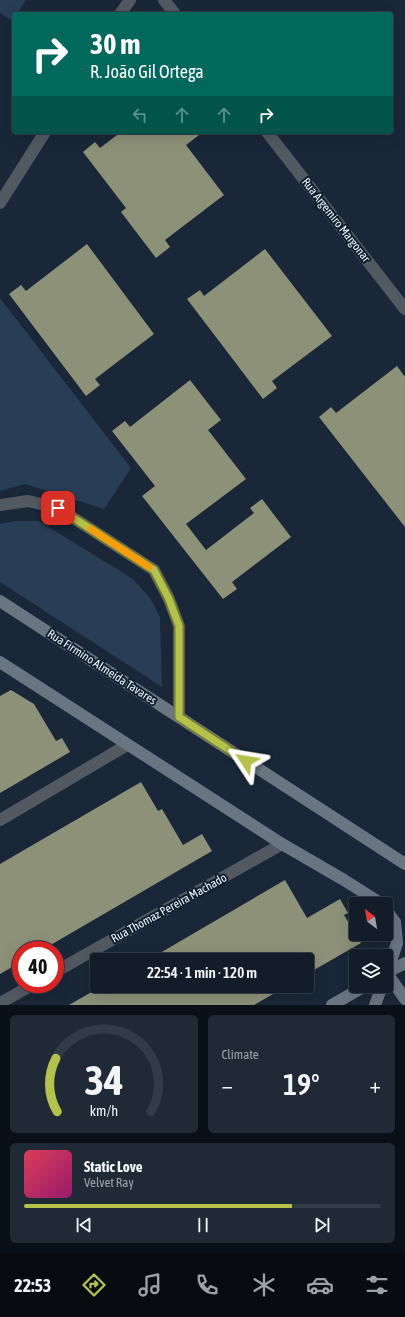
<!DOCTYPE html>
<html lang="en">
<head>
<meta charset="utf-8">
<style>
  :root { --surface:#131d2a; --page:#202a36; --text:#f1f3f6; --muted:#9da2a8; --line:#323b47; --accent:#b5c249 }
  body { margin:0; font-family:"Asap Condensed",sans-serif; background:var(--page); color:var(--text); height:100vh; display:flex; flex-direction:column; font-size:15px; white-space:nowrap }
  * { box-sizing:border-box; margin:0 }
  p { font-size:13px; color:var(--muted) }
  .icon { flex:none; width:22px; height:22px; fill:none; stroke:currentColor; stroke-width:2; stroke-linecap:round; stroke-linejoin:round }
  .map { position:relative; height:1005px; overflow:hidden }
  .details { display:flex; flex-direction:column; gap:10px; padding:10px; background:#0a1017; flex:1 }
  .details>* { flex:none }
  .hud { position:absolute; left:12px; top:12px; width:381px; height:122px; border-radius:4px; box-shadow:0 4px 16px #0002,0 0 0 1px var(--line); background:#00695c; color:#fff; overflow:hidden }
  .needle { width:26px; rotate:329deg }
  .tools { position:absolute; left:349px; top:897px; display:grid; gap:8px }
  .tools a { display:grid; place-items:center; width:44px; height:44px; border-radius:4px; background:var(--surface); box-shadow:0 4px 16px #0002,0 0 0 1px var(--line); font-size:20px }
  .speed { position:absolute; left:12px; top:941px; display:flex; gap:8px; font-size:20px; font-weight:700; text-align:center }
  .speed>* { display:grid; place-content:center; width:52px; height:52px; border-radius:50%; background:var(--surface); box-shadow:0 4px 16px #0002,0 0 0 1px var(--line); line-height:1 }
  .speed .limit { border:6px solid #d22; background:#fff; color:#111 }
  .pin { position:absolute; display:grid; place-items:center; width:34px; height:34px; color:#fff; margin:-17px; border-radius:8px; box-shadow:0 2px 6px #0006 }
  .me { position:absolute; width:44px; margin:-22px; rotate:303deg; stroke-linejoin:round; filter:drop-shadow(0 0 3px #0008) }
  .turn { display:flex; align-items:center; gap:14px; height:84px; padding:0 12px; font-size:18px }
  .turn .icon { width:52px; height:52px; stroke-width:2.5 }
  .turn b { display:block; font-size:28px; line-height:34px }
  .lanes { display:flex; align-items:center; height:38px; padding:0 12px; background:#0003; justify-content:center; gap:20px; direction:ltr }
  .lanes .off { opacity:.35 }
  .big { font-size:30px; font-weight:600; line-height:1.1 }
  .details .widget { flex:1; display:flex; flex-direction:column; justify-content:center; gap:6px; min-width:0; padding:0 14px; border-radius:6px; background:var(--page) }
  .details .dial { align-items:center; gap:0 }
  .dial svg { height:104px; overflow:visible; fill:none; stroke:var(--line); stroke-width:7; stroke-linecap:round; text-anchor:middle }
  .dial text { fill:var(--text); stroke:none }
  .song { display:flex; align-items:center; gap:12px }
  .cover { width:48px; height:48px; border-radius:6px; background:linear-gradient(135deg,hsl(350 70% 55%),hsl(320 70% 35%)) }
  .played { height:4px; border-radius:2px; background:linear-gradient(90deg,var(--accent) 75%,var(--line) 75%) }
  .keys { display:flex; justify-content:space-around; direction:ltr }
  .heat { display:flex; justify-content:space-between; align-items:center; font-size:22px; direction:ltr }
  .details .tiles { flex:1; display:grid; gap:10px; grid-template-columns:1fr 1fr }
  .widget:last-child { grid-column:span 2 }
  .trip { position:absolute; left:90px; top:953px; width:224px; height:40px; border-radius:4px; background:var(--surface); box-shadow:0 4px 16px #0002,0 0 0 1px var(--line); font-weight:600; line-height:40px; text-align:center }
  .dock { display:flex; height:64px; justify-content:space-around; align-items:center; background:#080c11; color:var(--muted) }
  .dock .icon { width:28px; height:28px }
  .dock .active { color:var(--accent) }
  .dock b { font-size:18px; color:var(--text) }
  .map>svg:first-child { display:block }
  .green { fill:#283d56 }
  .building { fill:#8d9178 }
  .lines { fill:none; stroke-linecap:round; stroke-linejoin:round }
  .street { stroke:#525961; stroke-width:12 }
  .secondary { stroke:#6a7582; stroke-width:12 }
  .route-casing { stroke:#767e2f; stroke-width:10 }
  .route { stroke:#b5c249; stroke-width:7 }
  .slow { stroke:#f59e0b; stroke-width:7 }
  .labels { text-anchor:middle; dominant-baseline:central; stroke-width:4; stroke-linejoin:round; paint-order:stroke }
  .street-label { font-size:12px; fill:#eaf3fe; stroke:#101e2d }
</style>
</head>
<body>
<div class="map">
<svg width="405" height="1005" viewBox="0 0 405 1005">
  <rect width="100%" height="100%" fill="#192738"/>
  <path class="green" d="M0,0h26l-9,14h-3l-1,7 -13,-8z
    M0,298l131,170 -27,41 -79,-25 -25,7z
    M15,521h24l94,58 17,19 10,19 2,70 -162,-105v-58z"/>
  <path class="building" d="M121,132h82l-17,13 38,50 -59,45 5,7 -14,11 -35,-46 5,-4 -43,-56 12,-10 5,6z
    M87,244l67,90 -59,45 5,6 -14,11 -77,-102 12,-9 5,6z
    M265,249l67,87 -60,45 5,7 -14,11 -76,-100 13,-9 4,6z
    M397,366l8,11v150l-86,-110 12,-10 5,6z
    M190,380l31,40 -13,10 38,49 -60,45 20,26 48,-37 -4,-5 12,-9 29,38 -59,45 5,7 -14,10 -81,-103 13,-10 -43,-55 13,-10 5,6z
    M11,690l23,14 22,37 6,-3 8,14 -70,41v-97z
    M141,782l17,29 4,-2 21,36 19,-11 10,17 -170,99h-21v12l-21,12v-110z
    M285,880l22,38 33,-19 8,14 -4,2 17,28 -54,31v-14h-159z
    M102,986h185l-33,19h-185z"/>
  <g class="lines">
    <path class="street" d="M164,0l11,14
      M120,14l10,-14
      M267,132l138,177
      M0,203l45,-71
      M0,505l28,-4 30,7 96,62 15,29 10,27v91
      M0,820l127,-75
      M55,972l227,-128
      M0,1003l34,-19"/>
    <path class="secondary" d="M0,601l405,263
      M0,662l282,182 62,36 38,24
      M386,910l9,12 2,21 -11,33
      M386,973l19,-10
      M387,973l18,26
      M332,1005l33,-19
      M375,1005l7,-19"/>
  </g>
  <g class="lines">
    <g class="route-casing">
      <path id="route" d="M58,508l96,62 15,29 10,27v91l67,44"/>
    </g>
    <use href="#route" class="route"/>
    <path class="slow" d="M91,529l58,38"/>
  </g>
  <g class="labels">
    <g class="street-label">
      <text transform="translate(336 220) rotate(52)">Rua Argemiro Margonar</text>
      <text transform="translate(102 667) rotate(33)">Rua Firmino Almeida Tavares</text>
      <text transform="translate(169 908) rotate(-29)">Rua Thomaz Pereira Machado</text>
    </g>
  </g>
</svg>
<div class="tools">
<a><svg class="needle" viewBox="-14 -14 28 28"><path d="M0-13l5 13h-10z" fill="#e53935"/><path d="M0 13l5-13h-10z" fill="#9da2a8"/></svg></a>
<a><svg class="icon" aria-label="layers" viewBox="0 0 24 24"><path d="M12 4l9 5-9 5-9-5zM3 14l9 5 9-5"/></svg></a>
</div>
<div class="speed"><div class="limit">40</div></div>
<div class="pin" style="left:58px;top:508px;background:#d93025"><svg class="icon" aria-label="arrive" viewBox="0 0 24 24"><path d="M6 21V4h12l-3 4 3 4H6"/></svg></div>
<svg class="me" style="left:246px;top:761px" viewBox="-20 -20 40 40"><path d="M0-17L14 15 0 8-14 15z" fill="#b5c249" stroke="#fff" stroke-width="4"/></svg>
<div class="trip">22:54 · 1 min · 120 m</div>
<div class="hud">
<div class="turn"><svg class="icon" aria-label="right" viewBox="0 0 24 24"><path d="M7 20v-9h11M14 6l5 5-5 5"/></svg><div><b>30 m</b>R. João Gil Ortega</div></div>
<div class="lanes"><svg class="icon off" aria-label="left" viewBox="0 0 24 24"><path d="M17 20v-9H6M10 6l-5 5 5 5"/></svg><svg class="icon off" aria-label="ahead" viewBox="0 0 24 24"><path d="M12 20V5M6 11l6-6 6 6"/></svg><svg class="icon off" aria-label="ahead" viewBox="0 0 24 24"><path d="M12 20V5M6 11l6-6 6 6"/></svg><svg class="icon" aria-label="right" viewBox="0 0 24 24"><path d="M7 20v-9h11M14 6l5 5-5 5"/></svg></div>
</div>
</div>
<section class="details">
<div class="tiles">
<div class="widget dial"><svg viewBox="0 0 100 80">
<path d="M14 69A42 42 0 1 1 86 69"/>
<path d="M14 69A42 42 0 0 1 13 28" stroke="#b5c249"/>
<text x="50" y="56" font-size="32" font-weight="700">34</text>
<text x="50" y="72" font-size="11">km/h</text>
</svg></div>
<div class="widget"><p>Climate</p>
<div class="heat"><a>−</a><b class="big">19°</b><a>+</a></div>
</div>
<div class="widget">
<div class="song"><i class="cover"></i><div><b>Static Love</b><p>Velvet Ray</p></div></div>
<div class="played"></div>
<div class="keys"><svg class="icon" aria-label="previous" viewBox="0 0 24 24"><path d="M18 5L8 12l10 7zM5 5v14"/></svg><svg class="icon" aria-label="pause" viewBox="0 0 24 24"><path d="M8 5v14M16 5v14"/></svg><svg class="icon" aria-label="next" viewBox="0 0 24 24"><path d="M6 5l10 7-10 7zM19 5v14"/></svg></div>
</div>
</div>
</section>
<nav class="dock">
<b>22:53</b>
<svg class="icon active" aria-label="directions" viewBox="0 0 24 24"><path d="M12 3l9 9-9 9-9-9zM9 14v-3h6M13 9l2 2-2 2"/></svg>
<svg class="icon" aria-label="music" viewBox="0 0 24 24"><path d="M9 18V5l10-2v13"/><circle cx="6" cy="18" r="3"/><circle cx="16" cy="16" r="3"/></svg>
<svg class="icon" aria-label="phone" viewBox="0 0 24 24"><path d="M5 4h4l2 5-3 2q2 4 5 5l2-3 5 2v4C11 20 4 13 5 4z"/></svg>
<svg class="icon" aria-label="climate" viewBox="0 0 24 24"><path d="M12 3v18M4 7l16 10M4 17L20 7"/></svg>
<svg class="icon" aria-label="car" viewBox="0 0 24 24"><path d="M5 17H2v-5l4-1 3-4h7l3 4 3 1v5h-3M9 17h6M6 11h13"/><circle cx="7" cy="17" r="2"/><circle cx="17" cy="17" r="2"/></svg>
<svg class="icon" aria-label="filters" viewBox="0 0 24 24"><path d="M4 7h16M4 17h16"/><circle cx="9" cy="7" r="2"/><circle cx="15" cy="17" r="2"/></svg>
</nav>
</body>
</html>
